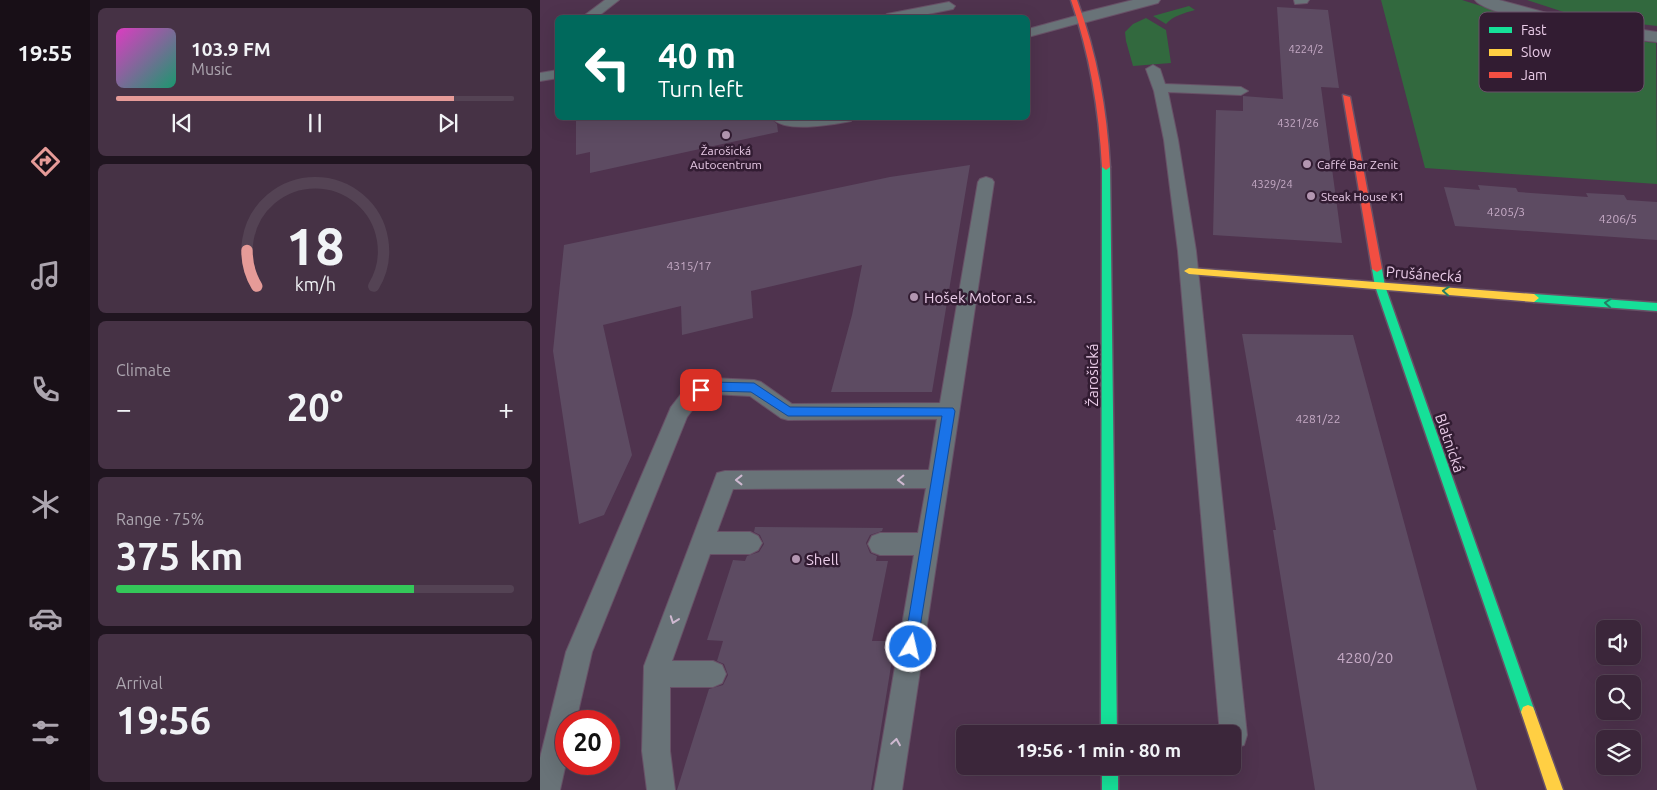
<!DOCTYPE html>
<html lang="en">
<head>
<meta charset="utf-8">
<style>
  :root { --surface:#3b263a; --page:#463245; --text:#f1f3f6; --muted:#aca5af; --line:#544354; --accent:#e69b98 }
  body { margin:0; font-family:Ubuntu,sans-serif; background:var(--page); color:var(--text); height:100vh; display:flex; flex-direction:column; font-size:19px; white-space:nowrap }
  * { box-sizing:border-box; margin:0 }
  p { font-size:16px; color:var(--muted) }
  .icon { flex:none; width:28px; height:28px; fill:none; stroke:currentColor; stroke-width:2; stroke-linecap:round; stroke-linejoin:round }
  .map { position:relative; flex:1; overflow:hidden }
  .sheet { display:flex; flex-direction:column; gap:8px; padding:8px; background:#201520; width:450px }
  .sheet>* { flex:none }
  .guide { position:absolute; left:15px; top:15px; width:475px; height:105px; border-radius:8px; box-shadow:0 5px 20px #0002,0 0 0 1px var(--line); background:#00695c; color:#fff; overflow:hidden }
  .buttons { position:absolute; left:1056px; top:620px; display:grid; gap:10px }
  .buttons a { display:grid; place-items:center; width:45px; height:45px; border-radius:8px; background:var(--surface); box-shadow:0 5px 20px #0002,0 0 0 1px var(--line); font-size:25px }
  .speed { position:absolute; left:15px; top:710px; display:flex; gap:10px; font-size:25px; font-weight:700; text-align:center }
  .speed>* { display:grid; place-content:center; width:65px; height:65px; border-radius:50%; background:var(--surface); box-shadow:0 5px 20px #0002,0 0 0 1px var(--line); line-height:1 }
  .speed .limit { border:8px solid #d22; background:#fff; color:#111 }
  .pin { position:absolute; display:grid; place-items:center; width:42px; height:42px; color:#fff; margin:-21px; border-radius:10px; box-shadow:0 2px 8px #0006 }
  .me { position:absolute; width:55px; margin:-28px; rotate:9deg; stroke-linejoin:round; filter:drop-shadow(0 0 4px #0008) }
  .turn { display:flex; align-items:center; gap:18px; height:105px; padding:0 20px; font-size:22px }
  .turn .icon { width:65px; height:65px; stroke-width:2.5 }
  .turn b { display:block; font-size:35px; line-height:42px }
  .big { font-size:38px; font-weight:700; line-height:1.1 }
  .sheet .widget { flex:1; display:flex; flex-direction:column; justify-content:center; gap:8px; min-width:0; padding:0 18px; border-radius:8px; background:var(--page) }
  .sheet .dial { align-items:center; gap:0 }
  .dial svg { height:130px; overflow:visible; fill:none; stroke:var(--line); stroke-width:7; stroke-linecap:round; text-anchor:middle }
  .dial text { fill:var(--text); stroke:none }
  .song { display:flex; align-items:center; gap:15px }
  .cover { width:60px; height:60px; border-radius:8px; background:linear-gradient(135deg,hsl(310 70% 55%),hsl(160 70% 35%)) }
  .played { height:5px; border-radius:2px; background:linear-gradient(90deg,var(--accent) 85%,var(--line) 85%) }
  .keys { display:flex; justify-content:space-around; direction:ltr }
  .heat { display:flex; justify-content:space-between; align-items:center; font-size:28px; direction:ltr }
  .charge { height:8px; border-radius:4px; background:linear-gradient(90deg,#34c759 75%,var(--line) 0) }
  .trip { position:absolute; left:416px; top:725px; width:285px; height:50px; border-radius:8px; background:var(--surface); box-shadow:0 5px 20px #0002,0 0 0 1px var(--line); font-weight:700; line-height:50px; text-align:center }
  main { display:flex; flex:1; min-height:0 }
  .tabs { display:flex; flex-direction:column; width:90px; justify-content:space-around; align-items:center; background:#180f17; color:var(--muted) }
  .tabs .icon { width:35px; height:35px }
  .tabs .current { color:var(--accent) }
  .tabs b { font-size:22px; color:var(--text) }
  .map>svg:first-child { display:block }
  .green { fill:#32693e }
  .building { fill:#5d4b62 }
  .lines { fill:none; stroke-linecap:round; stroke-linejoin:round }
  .lane-casing { stroke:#685167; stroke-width:2 }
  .street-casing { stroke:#685167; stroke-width:2 }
  .fast-casing { stroke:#685167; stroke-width:3 }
  .slow-casing { stroke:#685167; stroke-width:3 }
  .jam-casing { stroke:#685167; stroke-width:3 }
  .lane { fill:#697378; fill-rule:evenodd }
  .street { fill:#697378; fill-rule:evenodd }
  .fast { fill:#16e098; fill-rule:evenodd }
  .slow { fill:#ffcf43; fill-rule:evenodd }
  .jam { fill:#f24e42; fill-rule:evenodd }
  .oneway { stroke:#247e65 }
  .oneway2 { stroke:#cfb9d1 }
  .route { fill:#1a73e8; stroke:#114b97 }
  .poi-dot { fill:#b396b1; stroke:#321c32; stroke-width:2 }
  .labels { text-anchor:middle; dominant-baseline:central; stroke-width:5; stroke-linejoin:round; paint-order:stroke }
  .far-number-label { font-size:11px; fill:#c6abc6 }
  .far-poi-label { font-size:12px; fill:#e9cbe7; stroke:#321c32; text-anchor:start }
  .number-label { font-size:12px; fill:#c6abc6 }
  .street-label { font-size:15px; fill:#e9cbe7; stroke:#321c32 }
  .poi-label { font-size:15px; fill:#e9cbe7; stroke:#321c32; text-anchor:start }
  .near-number-label { font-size:15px; fill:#c6abc6 }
  .key { fill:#321c32; stroke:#695168; stroke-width:1 }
  .key-label { font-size:14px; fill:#e9cbe7 }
</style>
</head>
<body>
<main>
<nav class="tabs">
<b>19:55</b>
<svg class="icon current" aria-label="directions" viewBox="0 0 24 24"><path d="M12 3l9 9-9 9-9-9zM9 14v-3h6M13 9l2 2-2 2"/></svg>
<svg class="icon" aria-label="music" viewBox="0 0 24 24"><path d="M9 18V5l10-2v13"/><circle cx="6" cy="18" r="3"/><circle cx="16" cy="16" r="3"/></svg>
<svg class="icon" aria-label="phone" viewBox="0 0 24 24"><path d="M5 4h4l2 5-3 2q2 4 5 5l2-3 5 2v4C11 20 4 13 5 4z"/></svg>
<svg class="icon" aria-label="climate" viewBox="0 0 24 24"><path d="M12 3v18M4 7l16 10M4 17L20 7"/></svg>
<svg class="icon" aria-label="car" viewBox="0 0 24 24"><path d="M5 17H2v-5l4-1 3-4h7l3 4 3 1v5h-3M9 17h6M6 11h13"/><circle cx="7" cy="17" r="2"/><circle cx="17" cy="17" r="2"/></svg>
<svg class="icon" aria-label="filters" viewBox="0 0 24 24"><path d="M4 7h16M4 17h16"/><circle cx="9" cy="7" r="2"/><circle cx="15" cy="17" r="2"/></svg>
</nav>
<section class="sheet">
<div class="widget">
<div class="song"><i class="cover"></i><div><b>103.9 FM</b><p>Music</p></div></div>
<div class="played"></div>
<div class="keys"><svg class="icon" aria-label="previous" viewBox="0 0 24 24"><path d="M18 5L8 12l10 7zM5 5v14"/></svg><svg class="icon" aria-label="pause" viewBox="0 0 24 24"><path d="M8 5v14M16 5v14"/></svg><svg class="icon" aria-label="next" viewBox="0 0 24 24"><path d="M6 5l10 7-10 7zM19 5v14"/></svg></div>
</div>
<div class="widget dial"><svg viewBox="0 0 100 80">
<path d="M14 69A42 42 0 1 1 86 69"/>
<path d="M14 69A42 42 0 0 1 8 47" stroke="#e69b98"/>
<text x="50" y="56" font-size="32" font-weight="700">18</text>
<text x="50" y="72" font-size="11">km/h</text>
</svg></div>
<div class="widget"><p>Climate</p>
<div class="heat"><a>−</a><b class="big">20°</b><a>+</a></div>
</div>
<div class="widget"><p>Range · 75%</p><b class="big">375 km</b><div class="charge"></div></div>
<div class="widget"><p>Arrival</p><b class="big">19:56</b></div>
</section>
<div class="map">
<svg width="1117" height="790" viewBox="0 0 1117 790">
  <rect width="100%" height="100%" fill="#4f334e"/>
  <path class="green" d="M841,0h81l82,26 73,13 39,4 1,141 -232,-16z
    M987,0h130v26l-78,-9z
    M649,6l6,4c-11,3 -22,6 -29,14l-13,-8z
    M606,18l20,12 5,33 -38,3 -7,-25 -1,-9 8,-8z"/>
  <path class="building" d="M737,7l51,3 11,78 -18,-1 21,156 -129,-8 3,-125 27,1v-15l40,3z
    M36,118h194l7,6 1,8 -188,41v-21l-14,3z
    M430,165l-38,227h-101l21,-77 10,-50 -111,26 2,27 -71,17 -1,-29 -78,19 29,130 -28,60 -25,9 -26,-173 11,-106 326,-68z
    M938,185l38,3 2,4 70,5 -2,-4 38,2 3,5 30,2v38l-202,-14 -11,-39 36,3z
    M702,334l111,1 124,455h-162l-42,-260h3z
    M215,527l128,1 -1,3 -12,4 -4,8 4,10 7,3 -1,5h12l-16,80h23l-24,149h-194l32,-101 14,-4 5,-10 -4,-11 -7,-3 6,-20 -16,-1 26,-80 12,1 2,-5 12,-4 5,-8 -4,-9 -6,-3z"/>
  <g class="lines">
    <g class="lane-casing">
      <path id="lane" d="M65,0h14l-23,18h-15z
        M754,0h15l-2,3 -12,1z
        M409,2l6,4 -2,3 -45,9h-27l6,-4z
        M543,14l4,1 2,3 -2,3 -59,16v-8z
        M613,65l7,4 5,15 76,3 7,4 -7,4 -73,-3 10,48 18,111 51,484 -3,10 -10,3 -2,-14h-12l-42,-483 -14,-111 -10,-49 -8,-22z
        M18,70v8l-18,3v-8z
        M232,118h81l-2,3 -5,1c-17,3 -62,11 -74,-4z
        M446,177l6,2 2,3 -92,608h-28l40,-235h-34l-8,-3 -4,-8 4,-8 8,-3h38l8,-45 -193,1 -16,43h33l8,4 4,7 -4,7 -8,4h-40l-38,107h41l9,4 4,9 -4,9 -9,4h-43v64l5,39h-28l-5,-39 2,-85 73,-193 8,-2 204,-1 8,-51 -149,1 -7,-2 -31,-22 -37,-2 -14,7 -12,16 -95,235 -16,69h-10v42l-6,27h-20v-32l26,-106 105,-245 14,-18 26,-11 43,2 7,2 31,22 148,-1 38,-221 2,-3z"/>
    </g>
    <g class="street-casing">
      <path id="street" d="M593,0h27l-2,3 -75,20 -6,-1 -2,-4 2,-4z
        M935,0h24l70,19 88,13v10c-28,-3 -169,-23 -182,-42z"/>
    </g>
    <g class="fast-casing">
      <path id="fast" d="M566,164l4,3 7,567h-16l1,-567z
        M837,266l5,3 3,17 150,426 -2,5 -5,2 -5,-2 -2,-5 -146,-426 -3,-17z
        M994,294l123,9v8l-123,-9 -5,-4z
        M562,766h16v24h-16z"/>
    </g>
    <g class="slow-casing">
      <path id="slow" d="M649,268l345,26 5,4 -5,4 -345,-28 -5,-3z
        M988,705l5,2 2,5 28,78h-16l-26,-78 2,-5z"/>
    </g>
    <g class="jam-casing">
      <path id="jam" d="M531,0h6c20,54 30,109 33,167l-4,3 -4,-3c-3,-58 -12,-112 -31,-167z
        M803,95l7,2 32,172 -5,3 -5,-3z"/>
    </g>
    <use href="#lane" class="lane"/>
    <use href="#street" class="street"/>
    <use href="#fast" class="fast"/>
    <use href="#slow" class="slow"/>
    <use href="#jam" class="jam"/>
  </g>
  <defs><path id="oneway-chevron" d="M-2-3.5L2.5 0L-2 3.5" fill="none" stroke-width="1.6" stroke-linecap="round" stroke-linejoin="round" transform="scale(1.25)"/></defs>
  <g class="oneway">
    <use href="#oneway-chevron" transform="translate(906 291) rotate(-176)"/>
    <use href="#oneway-chevron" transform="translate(1068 303) rotate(-176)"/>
  </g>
  <g class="oneway2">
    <use href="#oneway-chevron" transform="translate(199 480) rotate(-180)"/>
    <use href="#oneway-chevron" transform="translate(361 480) rotate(179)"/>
    <use href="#oneway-chevron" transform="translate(134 620) rotate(110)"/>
    <use href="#oneway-chevron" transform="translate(356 742) rotate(-81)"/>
  </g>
  <path class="route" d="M170,382l44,1 36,24 163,1 2,3 -39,241 -5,3 -5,-3 -2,-5 38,-231h-154l-37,-24 -39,-1 -11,4 -4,-1 -2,-4 2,-3z"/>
  <g class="poi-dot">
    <circle cx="186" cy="135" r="5"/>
    <circle cx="767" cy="164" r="5"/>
    <circle cx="771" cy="196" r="5"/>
    <circle cx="374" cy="297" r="5"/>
    <circle cx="256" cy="559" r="5"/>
  </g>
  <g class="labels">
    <g class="far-number-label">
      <text x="766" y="49">4224/2</text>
      <text x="758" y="123">4321/26</text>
      <text x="732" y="184">4329/24</text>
    </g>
    <g class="far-poi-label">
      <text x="186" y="150" text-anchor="middle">Žarošická<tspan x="186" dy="14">Autocentrum</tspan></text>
      <text x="777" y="164">Caffé Bar Zenit</text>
      <text x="781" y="196">Steak House K1</text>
    </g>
    <g class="number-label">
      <text x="966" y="211">4205/3</text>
      <text x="1078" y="218">4206/5</text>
      <text x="149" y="265">4315/17</text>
      <text x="778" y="418">4281/22</text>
    </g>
    <g class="street-label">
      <text transform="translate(884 274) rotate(4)">Prušánecká</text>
      <text transform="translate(552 375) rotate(-90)">Žarošická</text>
      <text transform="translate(910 443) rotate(71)">Blatnická</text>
    </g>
    <g class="poi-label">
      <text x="384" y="297">Hošek Motor a.s.</text>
      <text x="266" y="559">Shell</text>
    </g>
    <g class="near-number-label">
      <text x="825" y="657">4280/20</text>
    </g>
  </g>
  <rect x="939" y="12" width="165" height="80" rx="8" class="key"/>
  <rect x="949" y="27" width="23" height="6" fill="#16e098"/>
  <rect x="949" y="49" width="23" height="7" fill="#ffcf43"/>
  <rect x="949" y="72" width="23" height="6" fill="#f24e42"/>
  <g class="key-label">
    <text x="981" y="35">Fast</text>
    <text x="981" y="57">Slow</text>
    <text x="981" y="80">Jam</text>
  </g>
</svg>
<div class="buttons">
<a><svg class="icon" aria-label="sound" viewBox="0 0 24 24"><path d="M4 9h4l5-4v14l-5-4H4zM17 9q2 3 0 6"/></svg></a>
<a><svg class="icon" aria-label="search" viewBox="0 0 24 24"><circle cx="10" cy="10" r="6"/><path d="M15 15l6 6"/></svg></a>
<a><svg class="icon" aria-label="layers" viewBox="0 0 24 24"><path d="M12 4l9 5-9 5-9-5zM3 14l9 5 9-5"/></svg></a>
</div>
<div class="speed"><div class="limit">20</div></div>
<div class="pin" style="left:161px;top:390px;background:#d93025"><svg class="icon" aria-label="arrive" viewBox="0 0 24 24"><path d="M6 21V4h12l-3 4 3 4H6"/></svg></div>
<svg class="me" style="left:371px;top:647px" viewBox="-20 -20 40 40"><circle r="17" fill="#1a73e8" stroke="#fff" stroke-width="3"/><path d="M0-11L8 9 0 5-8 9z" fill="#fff"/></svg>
<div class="trip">19:56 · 1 min · 80 m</div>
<div class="guide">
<div class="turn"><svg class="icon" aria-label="left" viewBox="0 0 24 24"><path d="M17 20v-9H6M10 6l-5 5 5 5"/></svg><div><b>40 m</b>Turn left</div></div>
</div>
</div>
</main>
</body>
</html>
